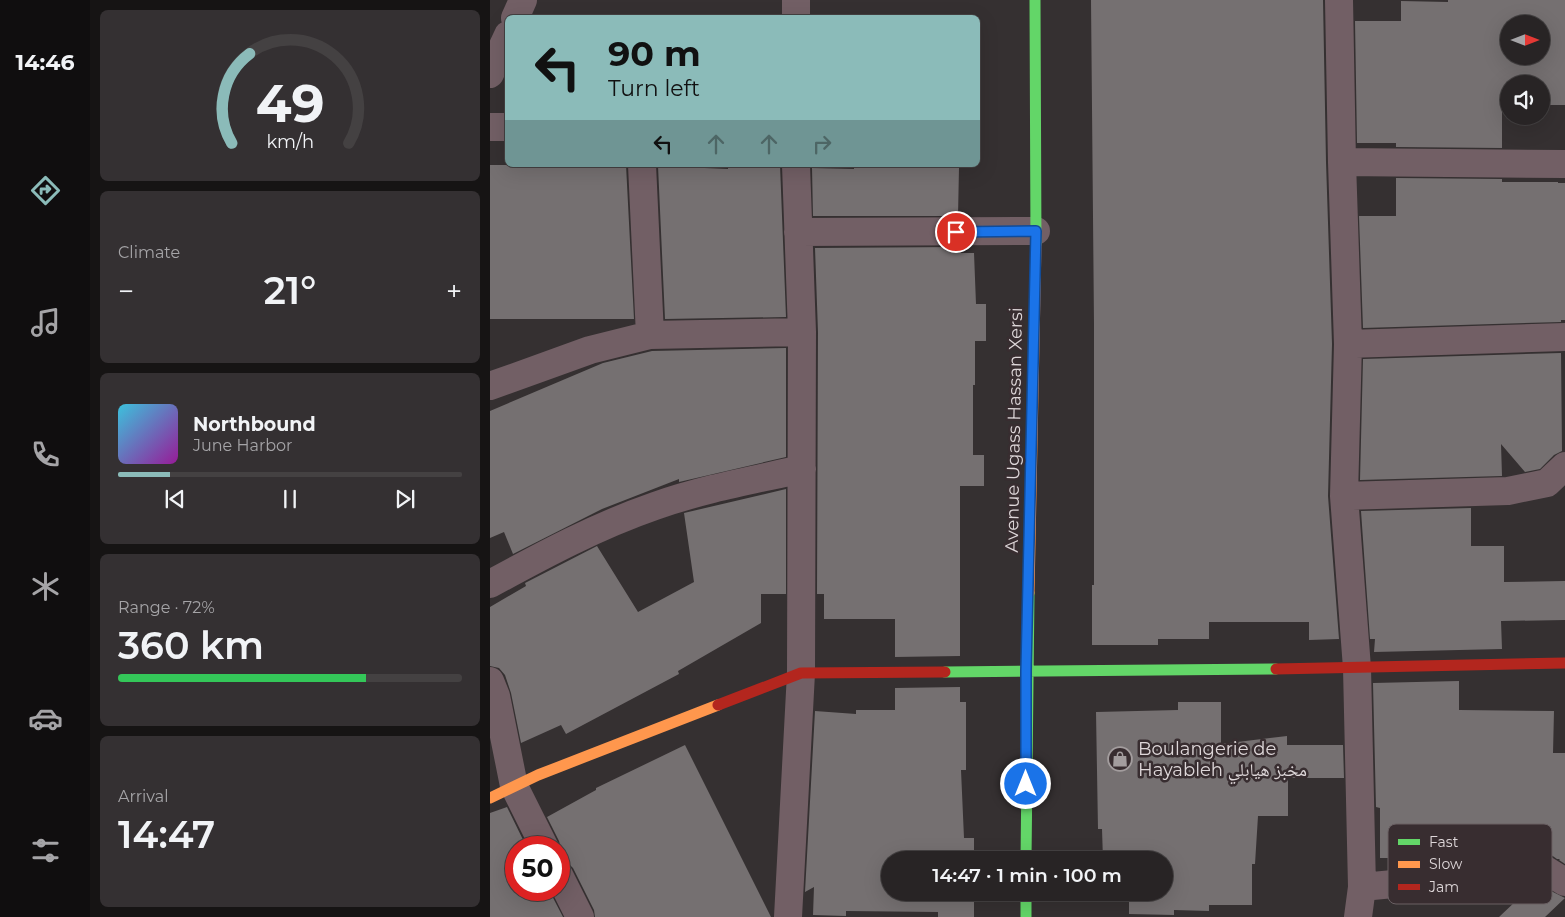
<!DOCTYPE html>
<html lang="en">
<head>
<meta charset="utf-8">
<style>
  :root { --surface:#282425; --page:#343032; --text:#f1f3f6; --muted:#a5a4a7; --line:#444142; --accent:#8bbbb9 }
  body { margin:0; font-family:Montserrat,"Noto Naskh Arabic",sans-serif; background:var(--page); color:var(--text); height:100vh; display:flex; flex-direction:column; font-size:19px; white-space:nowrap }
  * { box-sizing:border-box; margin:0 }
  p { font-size:16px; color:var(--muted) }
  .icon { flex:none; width:28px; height:28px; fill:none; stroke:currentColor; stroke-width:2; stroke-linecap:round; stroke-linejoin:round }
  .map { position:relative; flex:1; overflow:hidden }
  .details { display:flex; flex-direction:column; gap:10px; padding:10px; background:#161414; width:400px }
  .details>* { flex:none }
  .top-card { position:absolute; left:15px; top:15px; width:475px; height:152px; border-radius:8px; box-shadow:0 5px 20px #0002,0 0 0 1px var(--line); background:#8bbbb9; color:#111; overflow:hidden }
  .needle { width:32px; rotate:90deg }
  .controls { position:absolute; left:1010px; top:15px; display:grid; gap:10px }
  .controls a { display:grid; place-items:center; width:50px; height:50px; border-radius:50%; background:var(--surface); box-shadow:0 5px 20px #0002,0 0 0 1px var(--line); font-size:25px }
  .speed { position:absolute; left:15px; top:836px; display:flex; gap:10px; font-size:25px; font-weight:700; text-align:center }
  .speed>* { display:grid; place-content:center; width:65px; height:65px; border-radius:50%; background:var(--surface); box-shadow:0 5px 20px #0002,0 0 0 1px var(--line); line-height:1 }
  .speed .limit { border:8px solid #d22; background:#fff; color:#111 }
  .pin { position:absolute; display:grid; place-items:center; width:42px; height:42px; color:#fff; margin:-21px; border:2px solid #fff; border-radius:50%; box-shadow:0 1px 5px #0007 }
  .me { position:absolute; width:55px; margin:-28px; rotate:0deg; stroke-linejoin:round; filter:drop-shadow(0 0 4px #0008) }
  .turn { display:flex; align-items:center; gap:18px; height:105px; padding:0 20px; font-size:22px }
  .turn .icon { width:65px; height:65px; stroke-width:2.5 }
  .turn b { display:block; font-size:35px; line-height:42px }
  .lanes { display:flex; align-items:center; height:48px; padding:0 20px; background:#0003; justify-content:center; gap:25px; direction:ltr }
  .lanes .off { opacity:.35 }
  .big { font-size:38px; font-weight:600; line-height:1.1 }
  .details .tile { flex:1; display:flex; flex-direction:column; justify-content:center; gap:8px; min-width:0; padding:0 18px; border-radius:8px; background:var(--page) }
  .details .dial { align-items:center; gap:0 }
  .dial svg { height:130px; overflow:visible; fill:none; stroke:var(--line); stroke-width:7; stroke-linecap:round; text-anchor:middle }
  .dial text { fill:var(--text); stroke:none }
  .song { display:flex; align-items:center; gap:15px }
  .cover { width:60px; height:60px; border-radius:8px; background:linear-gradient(135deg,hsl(190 70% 55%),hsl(300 70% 35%)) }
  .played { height:5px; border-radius:2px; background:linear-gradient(90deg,var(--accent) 15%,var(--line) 15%) }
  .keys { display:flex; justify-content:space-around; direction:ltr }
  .heat { display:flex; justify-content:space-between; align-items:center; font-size:28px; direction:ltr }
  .charge { height:8px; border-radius:4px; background:linear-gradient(90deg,#34c759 72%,var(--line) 0) }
  .trip { position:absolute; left:391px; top:851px; width:292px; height:50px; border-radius:25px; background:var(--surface); box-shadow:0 5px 20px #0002,0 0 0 1px var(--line); font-weight:600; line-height:50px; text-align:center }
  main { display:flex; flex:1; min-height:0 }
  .tab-bar { display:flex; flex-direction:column; width:90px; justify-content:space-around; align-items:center; background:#100e0f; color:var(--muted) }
  .tab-bar .icon { width:35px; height:35px }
  .tab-bar .on { color:var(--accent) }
  .tab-bar b { font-size:22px; color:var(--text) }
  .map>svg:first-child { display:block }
  .building { fill:#757071; fill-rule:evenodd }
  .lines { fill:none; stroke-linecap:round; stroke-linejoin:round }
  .street { stroke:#725f65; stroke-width:28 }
  .fast { stroke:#63d668; stroke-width:11 }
  .slow { stroke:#ff974d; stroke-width:11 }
  .jam { stroke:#b3261e; stroke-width:11 }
  .route-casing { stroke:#114b97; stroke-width:12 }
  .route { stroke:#1a73e8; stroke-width:9 }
  .labels { text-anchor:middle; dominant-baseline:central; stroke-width:5; stroke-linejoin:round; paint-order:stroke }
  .street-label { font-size:18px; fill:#ded7d9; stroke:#382d30 }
  .poi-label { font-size:18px; fill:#ded7d9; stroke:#382d30; text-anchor:start }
  .key { fill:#382d30; stroke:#6a6063; stroke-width:1 }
  .key-label { font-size:14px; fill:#ded7d9 }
</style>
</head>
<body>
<main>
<nav class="tab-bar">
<b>14:46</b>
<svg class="icon on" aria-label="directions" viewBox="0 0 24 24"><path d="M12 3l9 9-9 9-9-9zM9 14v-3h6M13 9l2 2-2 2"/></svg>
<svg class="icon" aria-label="music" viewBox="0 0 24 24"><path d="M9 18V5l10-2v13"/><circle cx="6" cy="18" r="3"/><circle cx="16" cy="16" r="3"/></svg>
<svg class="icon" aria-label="phone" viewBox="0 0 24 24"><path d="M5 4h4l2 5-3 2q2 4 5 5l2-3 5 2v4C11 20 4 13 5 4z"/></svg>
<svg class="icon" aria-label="climate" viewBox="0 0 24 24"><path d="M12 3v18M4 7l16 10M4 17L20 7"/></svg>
<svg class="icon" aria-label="car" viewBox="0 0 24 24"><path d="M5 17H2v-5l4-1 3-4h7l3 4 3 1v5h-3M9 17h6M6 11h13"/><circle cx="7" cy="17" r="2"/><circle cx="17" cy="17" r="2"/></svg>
<svg class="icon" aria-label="filters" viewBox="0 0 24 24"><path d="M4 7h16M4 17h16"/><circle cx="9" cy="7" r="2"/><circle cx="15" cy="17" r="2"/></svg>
</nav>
<section class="details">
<div class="tile dial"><svg viewBox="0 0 100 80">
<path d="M14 69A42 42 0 1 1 86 69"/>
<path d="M14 69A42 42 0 0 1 25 14" stroke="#8bbbb9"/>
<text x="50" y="56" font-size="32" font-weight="700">49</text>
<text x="50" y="72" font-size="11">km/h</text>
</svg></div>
<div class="tile"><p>Climate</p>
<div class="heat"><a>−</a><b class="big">21°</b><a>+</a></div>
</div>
<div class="tile">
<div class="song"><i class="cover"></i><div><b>Northbound</b><p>June Harbor</p></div></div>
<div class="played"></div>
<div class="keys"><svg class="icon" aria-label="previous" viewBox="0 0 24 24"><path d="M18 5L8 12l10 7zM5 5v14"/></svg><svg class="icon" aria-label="pause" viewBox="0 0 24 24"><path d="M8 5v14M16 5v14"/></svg><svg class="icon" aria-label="next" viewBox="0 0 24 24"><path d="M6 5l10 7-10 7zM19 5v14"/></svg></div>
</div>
<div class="tile"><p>Range · 72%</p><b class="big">360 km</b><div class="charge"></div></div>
<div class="tile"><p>Arrival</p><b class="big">14:47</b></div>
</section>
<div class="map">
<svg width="1075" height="917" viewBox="0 0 1075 917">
  <rect width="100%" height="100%" fill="#353031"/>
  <path class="building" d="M601,0h232l3,162 6,182 -4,152 11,143 -30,1v-18h-100v17h-51v6h-66v-60h2v-261z
    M958,0h117v105h-24v-21h-32v21h-7v43l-106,-1v-4h-39l-2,-122h46v-20l47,1zM1019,24h32v32h-32z
    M0,165h136l8,154h-144z
    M238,165h52l6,152 -121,2 -7,-153 70,3z
    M364,165h33v3h72l-1,48h-145l-1,-48 42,1z
    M906,178l106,1v3h56v1h7v137h-4v2l-198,6 -4,-112h37z
    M468,247v6h16l2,51h10v37h-11v44h-2v70h11v31h-24v170l-65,1v-38h-71v-25h-7l1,-262 -3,-84z
    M296,348v109l-107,25v-3l-77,30 -89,45 -9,-22 -14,6v-127l113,-48 49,-12z
    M1071,353l1,98 -8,4 -14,14 -15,3 -24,-28 1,32 -142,4 3,-121z
    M296,489v105h-25v29l-83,48 1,3 -113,60 -5,-9 -40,18 -10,-50 -6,-18 -6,-7 -9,-2v-59l36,-21 -1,-3 72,-37 41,66 56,-30 -10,-69z
    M981,508v38h33v36l61,-1v39l-64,1 1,28 -128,3 1,-13h-5l-9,-128z
    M969,681v29l95,1 -1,42h12v111l-6,-4 1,-1h-3l-10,-7 -10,-1 -41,7h-116v-50l-4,-1 -3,-124z
    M470,687v15h6v68h-5l3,68h10v22h-84v32h84v25h-36v-5l-92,-1v5l-33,-1 1,-28 -9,5 10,-181 41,3v-4h39v-22z
    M688,702h43v42l66,-8v9h56l1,33h-56v38h-30l-3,48h-3v41h-43v6l-35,-1v5l-45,-1v-22h36v-32h-62l-1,-31h-4l-2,-117 82,-2z
    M195,745l86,172h-176l-1,-7 -21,-42 -6,-6 -8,-2 2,-12 -2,-7 -12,-24 49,-27v-2z
    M17,807l20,41h-11v42h33l14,27h-73v-104z
    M1045,883l30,15 -20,19h-46z"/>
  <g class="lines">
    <path class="street" d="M306,0v18
      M849,0l3,162 6,182 -4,152 13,172 5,219 -4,30
      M25,18l8,-18
      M0,74l18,-39
      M0,127h18
      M852,162l223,2
      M152,165l8,170
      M308,232l238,-1
      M858,344l217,-7
      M0,386l100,-36 60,-15 152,-3
      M854,496l164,-5 39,-8 18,-17
      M0,584c53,-29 107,-58 165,-78 48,-17 98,-26 147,-37
      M0,681l6,15 18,90 31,62
      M69,875l21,42
      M872,887l136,-13 41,-8 26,16
      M298,917l13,-244 1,-341 -6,-167"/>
    <path class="fast" d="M545,0l1,244
      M455,672l331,-3
      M536,860l3,-267
      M536,892v25"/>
    <path class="slow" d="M539,593l7,-349
      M0,798l48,-23 180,-70"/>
    <path class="jam" d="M786,669l289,-6
      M228,705l83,-32 144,-1"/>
  </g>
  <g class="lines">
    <g class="route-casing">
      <path id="route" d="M466,232l80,-1 -10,440v113"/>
    </g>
    <use href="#route" class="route"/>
  </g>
  <defs>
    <g id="shop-ring" transform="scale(1.25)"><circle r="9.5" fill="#382d30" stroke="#a39d9e" stroke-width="1.5"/><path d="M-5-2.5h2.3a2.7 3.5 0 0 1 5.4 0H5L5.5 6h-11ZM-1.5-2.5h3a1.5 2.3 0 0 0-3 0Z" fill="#a39d9e"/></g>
  </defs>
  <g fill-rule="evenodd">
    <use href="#shop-ring" x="630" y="759"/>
  </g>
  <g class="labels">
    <g class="street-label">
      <text transform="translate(524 430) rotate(-89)">Avenue Ugass Hassan Xersi</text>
    </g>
    <g class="poi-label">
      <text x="648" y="749">Boulangerie de<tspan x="648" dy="21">Hayableh مخبز هيابلي</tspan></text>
    </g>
  </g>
  <rect x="898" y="824" width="164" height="80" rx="8" class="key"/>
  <rect x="908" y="839" width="22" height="6" fill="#63d668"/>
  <rect x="908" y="861" width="22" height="7" fill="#ff974d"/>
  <rect x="908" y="884" width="22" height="6" fill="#b3261e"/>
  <g class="key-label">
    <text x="939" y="847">Fast</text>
    <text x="939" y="869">Slow</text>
    <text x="939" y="892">Jam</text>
  </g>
</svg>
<div class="controls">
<a><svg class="needle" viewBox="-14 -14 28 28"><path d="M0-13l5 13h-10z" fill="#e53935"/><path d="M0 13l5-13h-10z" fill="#a5a4a7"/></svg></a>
<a><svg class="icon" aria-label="sound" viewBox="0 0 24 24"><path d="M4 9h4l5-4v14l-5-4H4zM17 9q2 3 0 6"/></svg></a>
</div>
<div class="speed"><div class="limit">50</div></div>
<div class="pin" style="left:466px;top:232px;background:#d93025"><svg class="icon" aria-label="arrive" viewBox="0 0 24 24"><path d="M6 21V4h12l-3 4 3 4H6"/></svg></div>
<svg class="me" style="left:536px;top:784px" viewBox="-20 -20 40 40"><circle r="17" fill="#1a73e8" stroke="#fff" stroke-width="3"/><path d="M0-11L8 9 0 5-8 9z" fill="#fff"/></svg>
<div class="trip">14:47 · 1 min · 100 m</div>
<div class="top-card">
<div class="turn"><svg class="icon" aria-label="left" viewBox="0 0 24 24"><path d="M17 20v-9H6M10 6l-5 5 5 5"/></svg><div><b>90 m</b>Turn left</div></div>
<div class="lanes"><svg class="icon" aria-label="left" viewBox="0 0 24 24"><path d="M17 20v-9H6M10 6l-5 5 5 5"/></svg><svg class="icon off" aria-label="ahead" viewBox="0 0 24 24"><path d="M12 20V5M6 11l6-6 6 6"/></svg><svg class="icon off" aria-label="ahead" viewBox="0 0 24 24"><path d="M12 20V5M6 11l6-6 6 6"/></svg><svg class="icon off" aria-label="right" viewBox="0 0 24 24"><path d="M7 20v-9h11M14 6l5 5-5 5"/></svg></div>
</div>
</div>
</main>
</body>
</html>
